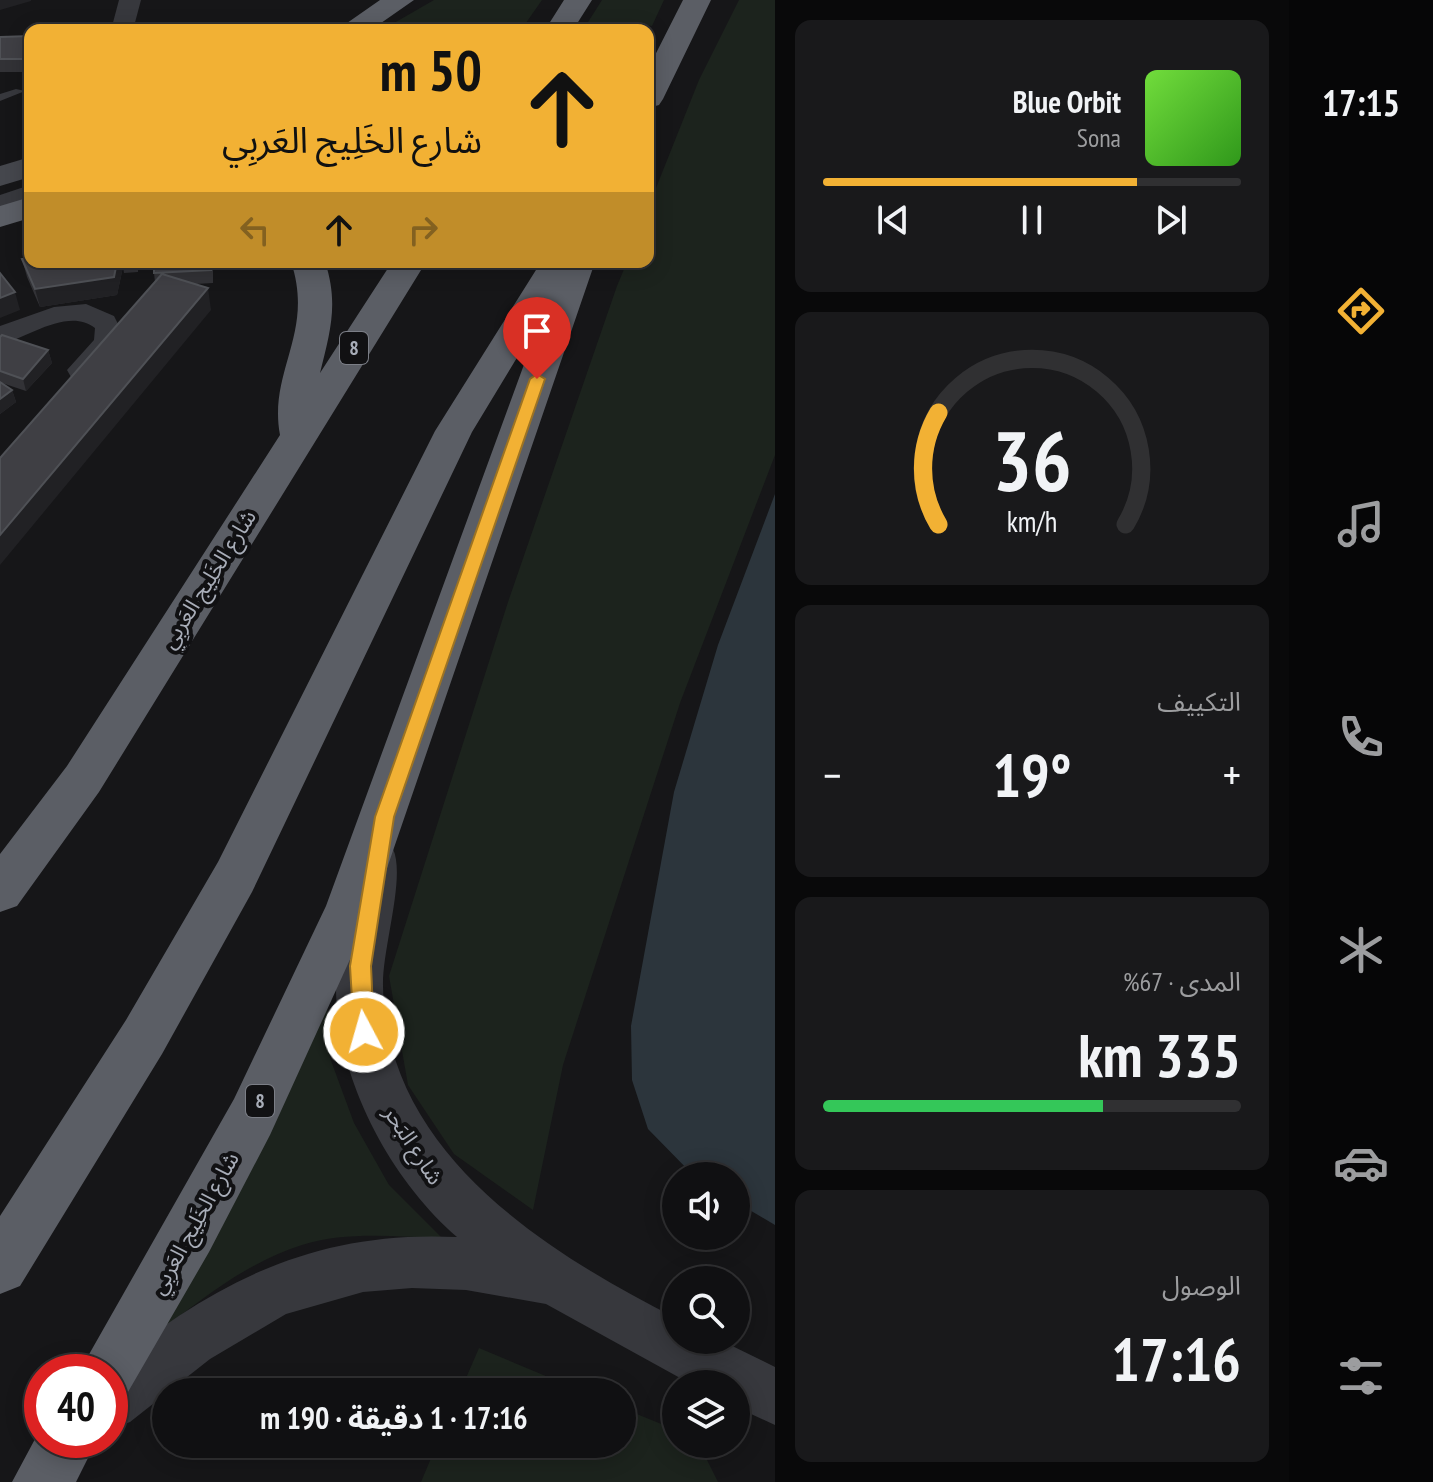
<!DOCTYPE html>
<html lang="ar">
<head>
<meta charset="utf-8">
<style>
  :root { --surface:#101012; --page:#19191b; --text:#f1f3f6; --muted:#9c9d9f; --line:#303032; --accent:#f2b134 }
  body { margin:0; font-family:"PT Sans Narrow","Noto Sans Arabic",sans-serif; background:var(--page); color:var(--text); direction:rtl; height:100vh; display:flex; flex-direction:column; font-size:30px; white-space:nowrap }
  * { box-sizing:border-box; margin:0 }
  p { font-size:26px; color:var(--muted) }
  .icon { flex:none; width:44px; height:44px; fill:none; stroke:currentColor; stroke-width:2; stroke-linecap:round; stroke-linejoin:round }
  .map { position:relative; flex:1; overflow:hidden; direction:ltr }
  .side { display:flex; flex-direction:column; gap:20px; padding:20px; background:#09090a; width:514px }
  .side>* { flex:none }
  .top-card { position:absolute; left:24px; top:24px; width:630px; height:244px; border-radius:16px; box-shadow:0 4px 20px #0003,0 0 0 2px var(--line); direction:rtl; background:#f2b134; color:#111; overflow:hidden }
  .fabs { position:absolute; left:662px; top:1162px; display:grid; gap:16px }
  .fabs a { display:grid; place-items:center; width:88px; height:88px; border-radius:50%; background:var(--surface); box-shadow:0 4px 20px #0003,0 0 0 2px var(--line); font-size:40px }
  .speed { position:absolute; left:24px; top:1354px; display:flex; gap:16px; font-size:40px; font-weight:700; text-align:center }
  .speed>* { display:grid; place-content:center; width:104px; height:104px; border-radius:50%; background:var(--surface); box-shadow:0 4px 20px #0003,0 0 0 2px var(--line); line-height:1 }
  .speed .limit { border:12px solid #d22; background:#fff; color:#111 }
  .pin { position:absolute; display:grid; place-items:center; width:68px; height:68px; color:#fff; margin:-82px -34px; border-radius:50% 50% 50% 0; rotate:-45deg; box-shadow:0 0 8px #0007 }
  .pin .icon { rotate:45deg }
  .me { position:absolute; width:88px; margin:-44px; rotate:354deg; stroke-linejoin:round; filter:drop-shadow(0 0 6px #0008) }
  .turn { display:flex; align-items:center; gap:28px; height:168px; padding:0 40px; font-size:36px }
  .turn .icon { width:104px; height:104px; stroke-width:2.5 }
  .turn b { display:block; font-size:56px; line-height:68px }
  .lanes { display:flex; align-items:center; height:76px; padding:0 40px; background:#0003; justify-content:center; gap:40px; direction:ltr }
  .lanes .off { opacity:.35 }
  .big { font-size:60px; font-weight:700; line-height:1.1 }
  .side .tile { flex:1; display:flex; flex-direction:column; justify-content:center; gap:12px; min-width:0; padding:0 28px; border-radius:16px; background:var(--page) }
  .side .dial { align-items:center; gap:0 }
  .dial svg { height:208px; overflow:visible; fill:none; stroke:var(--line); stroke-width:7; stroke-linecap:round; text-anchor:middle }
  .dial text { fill:var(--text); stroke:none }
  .song { display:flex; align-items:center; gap:24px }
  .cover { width:96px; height:96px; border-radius:12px; background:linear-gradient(135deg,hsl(100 70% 55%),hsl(110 70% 35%)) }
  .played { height:8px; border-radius:4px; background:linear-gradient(90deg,var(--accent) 75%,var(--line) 75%) }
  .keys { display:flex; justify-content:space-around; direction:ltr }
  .heat { display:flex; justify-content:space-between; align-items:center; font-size:44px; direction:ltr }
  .charge { height:12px; border-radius:6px; background:linear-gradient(90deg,#34c759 67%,var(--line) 0) }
  .trip { position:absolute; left:152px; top:1378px; width:484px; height:80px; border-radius:40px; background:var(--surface); box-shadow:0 4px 20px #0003,0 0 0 2px var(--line); font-weight:700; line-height:80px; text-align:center; direction:rtl }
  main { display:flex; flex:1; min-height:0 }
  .tab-bar { display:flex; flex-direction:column; width:144px; justify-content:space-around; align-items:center; background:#060607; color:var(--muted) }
  .tab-bar .icon { width:56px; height:56px }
  .tab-bar .active { color:var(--accent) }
  .tab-bar b { font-size:36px; color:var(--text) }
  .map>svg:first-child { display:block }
  .green { fill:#1c231d }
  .water { fill:#2c353c }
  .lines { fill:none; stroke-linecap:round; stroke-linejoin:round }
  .service { fill:#37383d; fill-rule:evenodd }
  .minor { fill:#37383d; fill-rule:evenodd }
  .tertiary { fill:#37383d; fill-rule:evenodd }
  .secondary { fill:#45474d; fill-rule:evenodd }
  .trunk { fill:#5b5e65; fill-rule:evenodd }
  .wall { fill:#323236 }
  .shaded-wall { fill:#212124 }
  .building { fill:#3f3f44; stroke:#4f5156; stroke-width:2 }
  .route { fill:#f2b134; stroke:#9d7322; stroke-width:2 }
  .labels { text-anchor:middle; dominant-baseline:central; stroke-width:8; stroke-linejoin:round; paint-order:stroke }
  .shield { fill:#111113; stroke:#7b7e86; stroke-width:2 }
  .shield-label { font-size:20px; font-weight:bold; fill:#a8adb8 }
  .street-label { font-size:22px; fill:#a8adb8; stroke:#111113 }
</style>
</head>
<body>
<main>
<nav class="tab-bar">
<b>17:15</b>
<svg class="icon active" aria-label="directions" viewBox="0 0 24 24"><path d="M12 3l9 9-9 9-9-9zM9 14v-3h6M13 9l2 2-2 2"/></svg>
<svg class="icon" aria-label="music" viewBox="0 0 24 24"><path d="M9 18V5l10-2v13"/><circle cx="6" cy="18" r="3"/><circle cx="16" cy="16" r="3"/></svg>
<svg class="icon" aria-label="phone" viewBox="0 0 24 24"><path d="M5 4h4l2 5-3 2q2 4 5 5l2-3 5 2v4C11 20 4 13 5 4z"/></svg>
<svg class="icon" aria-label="climate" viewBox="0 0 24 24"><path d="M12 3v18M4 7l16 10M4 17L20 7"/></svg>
<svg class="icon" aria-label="car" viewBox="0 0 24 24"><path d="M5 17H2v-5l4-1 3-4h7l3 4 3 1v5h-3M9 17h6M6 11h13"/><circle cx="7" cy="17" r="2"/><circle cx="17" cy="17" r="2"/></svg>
<svg class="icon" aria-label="filters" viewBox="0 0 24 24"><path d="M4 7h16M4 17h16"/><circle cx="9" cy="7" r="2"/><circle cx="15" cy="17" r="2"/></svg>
</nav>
<section class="side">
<div class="tile">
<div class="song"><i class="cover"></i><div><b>Blue Orbit</b><p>Sona</p></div></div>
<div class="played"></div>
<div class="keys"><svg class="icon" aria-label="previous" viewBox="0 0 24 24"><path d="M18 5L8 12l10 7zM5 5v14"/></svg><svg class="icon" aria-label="pause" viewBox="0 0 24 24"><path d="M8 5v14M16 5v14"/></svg><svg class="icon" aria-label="next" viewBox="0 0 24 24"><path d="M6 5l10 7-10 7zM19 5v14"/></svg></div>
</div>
<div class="tile dial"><svg viewBox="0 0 100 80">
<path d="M14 69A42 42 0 1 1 86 69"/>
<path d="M14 69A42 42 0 0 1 14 26" stroke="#f2b134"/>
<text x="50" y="56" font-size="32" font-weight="700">36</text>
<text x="50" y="72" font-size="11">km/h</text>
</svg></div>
<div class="tile"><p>التكييف</p>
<div class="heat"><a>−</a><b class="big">19°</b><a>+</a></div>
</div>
<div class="tile"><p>المدى · 67%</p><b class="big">335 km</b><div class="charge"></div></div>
<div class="tile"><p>الوصول</p><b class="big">17:16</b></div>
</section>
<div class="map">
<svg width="775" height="1482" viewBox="0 0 775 1482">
  <rect width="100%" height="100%" fill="#161618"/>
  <path class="green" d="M434,0h108l-21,30h-139z
    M602,0h62l-12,26 -16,-2 -4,6h-49z
    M739,0h36v455l-95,248 -117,362 -30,145 -79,-56 -46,-69 -19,-109 119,-374 109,-316 10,-24h21v-54l51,-128z
    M326,982l4,76 24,65 35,62 53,53c-45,-1 -96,-7 -140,7 -56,18 -101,54 -146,90z
    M479,1348l105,44h-124z
    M622,1408l54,22v14h23l19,38h-297l16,-38h185z"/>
  <path class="water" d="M775,494v731l-39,-23v-26h-42l-46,-47 -16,-49 -1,-54 43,-234 44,-147z"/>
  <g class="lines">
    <path class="service" d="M16,89l9,2 -25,10v-7z"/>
    <path class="minor" d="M119,0h22l-8,30h-22z
      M30,185v16l-30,11v-17z
      M86,304l28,12 9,18 -9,18 -23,25h-20l-4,-7 27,-30 1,-12c-26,-21 -67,9 -95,17v-19l54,-19z"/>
    <path class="tertiary" d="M377,843l16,6c13,28 -11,100 -10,137 3,166 161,265 293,332v22h44l55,27v58l-39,-18v-23h-45l-145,-80 -80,-14 -54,-2 -49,4 -77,22 -76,45 -80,63 -20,8v-58h-7c110,-89 209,-142 354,-135 -68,-59 -122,-161 -121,-253 0,-41 11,-81 19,-121l6,-14z"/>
    <path class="secondary" d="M30,157v20l-30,9v-20z"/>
    <path class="trunk" d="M380,0h34l-43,30h-34z
      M564,0h28l-19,30h-28z
      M683,0h28l-48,99 -4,6 -11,3v-39z
      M30,197v21l-30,9v-21z
      M291,262h34c14,41 5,71 -5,111l72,-111h34l-327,530 -82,114 -17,6v-58l67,-88 213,-331c-12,-64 35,-102 11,-173z
      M541,262h54l-222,647 -103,226 -61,117 -81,140 -18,8v-28h-31l155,-273 92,-193 215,-588 -69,114 -220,460 -90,162 -142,232 -20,8v-78l126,-196 92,-158 217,-431z
      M42,1426v14h55l-21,42h-64z"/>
  </g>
  <path class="wall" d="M30,36v36h-30v-35z
    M22,259l8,3h123l-2,2 -13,1v7l-14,1 -1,-6 -6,28 -77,12 -13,-30z
    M213,262v21l-18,1 16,26 -56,-28 -1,-9z
    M0,337l48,13 4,13 -26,28 -24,-8 10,7 4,12 -16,12z"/>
  <path class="shaded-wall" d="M0,0h31v1l-31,9z
    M117,262h7l-7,33 -77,12 -5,-18z
    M208,288l3,22 -211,255v-30z
    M15,292l5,18 -20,8v-20z
    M48,350l4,13 -26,28 -3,-12z
    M12,390l4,12 -16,12v-15z"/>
  <path class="building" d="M30,36l-1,23h-29v-22z
    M30,258v4h87l-3,15 -79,12 -13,-30z
    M123,262h14l-1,3 -13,1z
    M154,262h57v8l-57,3z
    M0,273l15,19 -15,6z
    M162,274l46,14 -208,247v-77z
    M2,335l46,15 -25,29 -23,-8v-34z
    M0,382l12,8 -12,9z"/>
  <path class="route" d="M537,374l8,5 -151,438 -23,149 3,66 -3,7 -7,3 -7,-3 -3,-7 -4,-66 25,-149 155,-438z"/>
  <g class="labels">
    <g class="shield">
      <rect x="340" y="332" width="28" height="32" rx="6"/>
      <rect x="246" y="1085" width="28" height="32" rx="6"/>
    </g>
    <g class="shield-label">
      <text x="354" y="348">8</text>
      <text x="260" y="1101">8</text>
    </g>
    <g class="street-label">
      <text transform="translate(208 579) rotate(-58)">شارع الخَلِيج العَربِي</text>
      <text transform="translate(414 1145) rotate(57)">شارع البَحر</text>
      <text transform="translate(194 1223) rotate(-61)">شارع الخَلِيج العَربِي</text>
    </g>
  </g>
</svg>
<div class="fabs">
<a><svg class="icon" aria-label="sound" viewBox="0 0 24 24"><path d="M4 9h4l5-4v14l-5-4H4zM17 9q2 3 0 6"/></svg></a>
<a><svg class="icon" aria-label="search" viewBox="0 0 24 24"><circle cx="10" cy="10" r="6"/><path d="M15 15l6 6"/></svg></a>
<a><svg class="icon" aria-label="layers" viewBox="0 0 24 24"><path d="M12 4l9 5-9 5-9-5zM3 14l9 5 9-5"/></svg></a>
</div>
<div class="speed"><div class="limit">40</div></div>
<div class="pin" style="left:537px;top:379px;background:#d93025"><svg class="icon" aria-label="arrive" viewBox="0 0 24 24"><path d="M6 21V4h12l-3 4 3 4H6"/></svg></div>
<svg class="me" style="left:364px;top:1032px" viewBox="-20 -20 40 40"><circle r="17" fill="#f2b134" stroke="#fff" stroke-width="3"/><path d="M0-11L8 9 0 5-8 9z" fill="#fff"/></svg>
<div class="trip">17:16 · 1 دقيقة · 190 m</div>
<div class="top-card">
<div class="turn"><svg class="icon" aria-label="ahead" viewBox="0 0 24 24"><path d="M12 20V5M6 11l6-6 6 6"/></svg><div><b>50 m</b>شارع الخَلِيج العَربِي</div></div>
<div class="lanes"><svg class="icon off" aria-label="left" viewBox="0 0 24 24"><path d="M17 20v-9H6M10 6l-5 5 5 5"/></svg><svg class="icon" aria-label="ahead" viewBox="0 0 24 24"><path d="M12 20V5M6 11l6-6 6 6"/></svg><svg class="icon off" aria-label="right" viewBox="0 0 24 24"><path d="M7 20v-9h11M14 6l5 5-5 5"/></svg></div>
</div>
</div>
</main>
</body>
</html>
